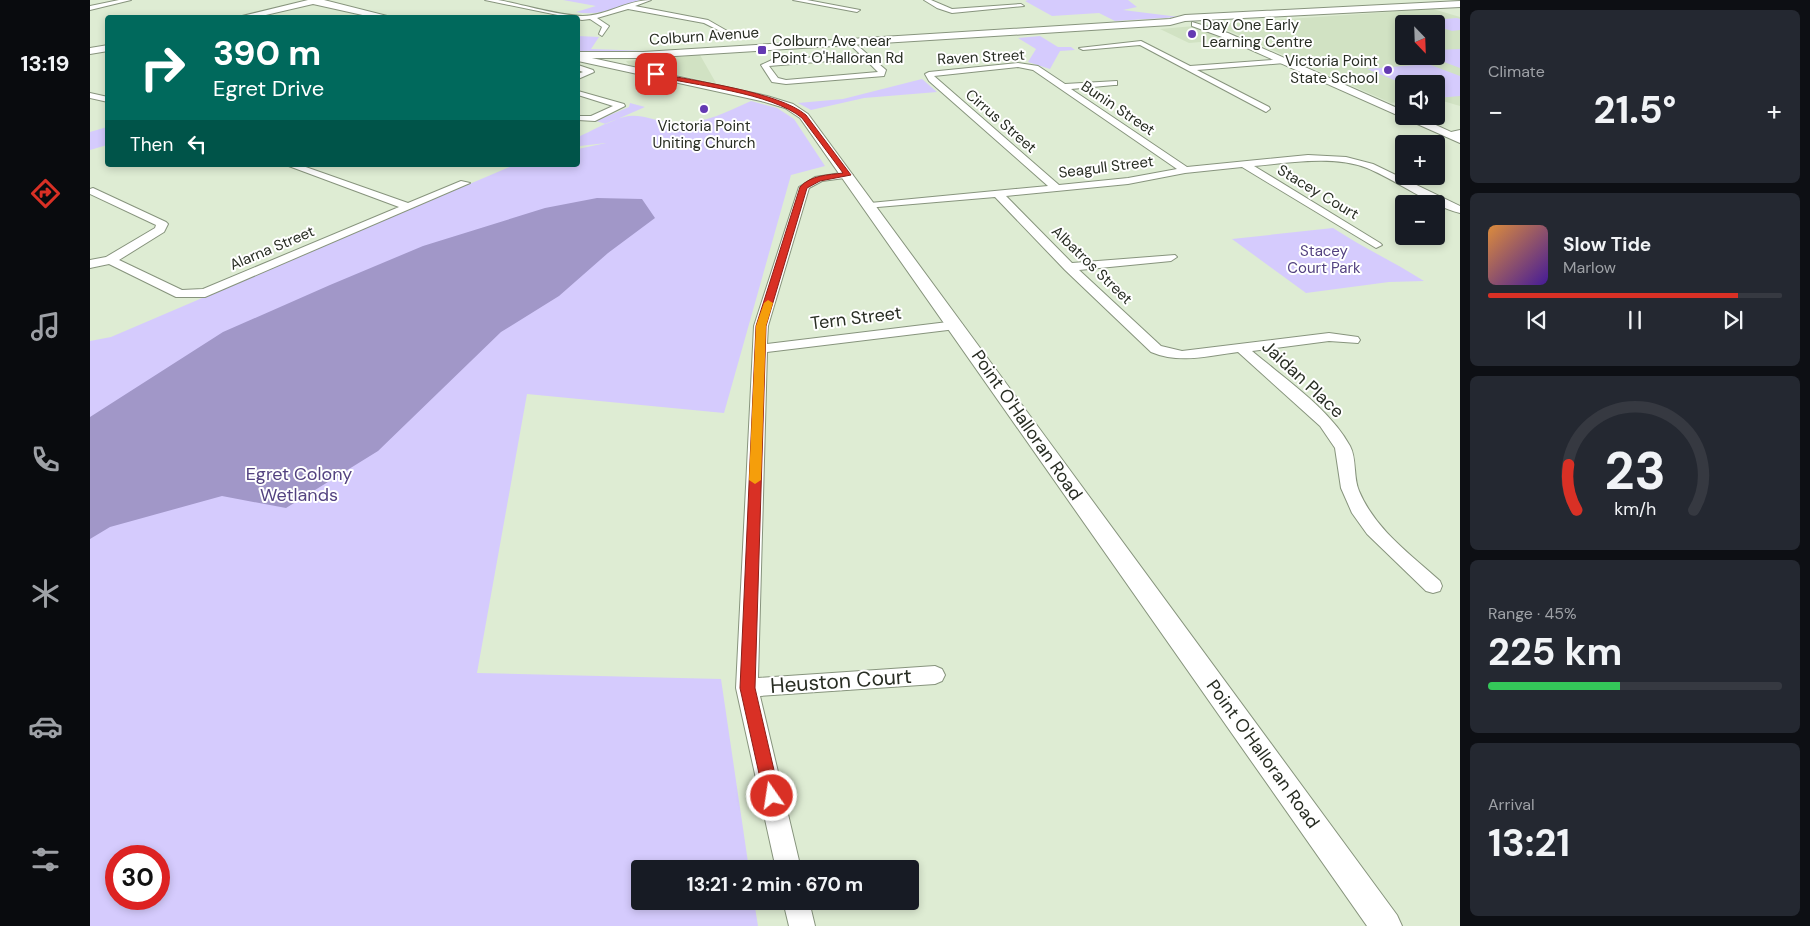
<!DOCTYPE html>
<html lang="en">
<head>
<meta charset="utf-8">
<style>
  :root { --surface:#171b24; --page:#242831; --text:#f1f3f6; --muted:#9ea1a6; --line:#363941; --accent:#d93025 }
  body { margin:0; font-family:"DM Sans",sans-serif; background:var(--page); color:var(--text); height:100vh; display:flex; flex-direction:column; font-size:19px; white-space:nowrap }
  * { box-sizing:border-box; margin:0 }
  p { font-size:16px; color:var(--muted) }
  .icon { flex:none; width:28px; height:28px; fill:none; stroke:currentColor; stroke-width:2; stroke-linecap:round; stroke-linejoin:round }
  .map { position:relative; flex:1; overflow:hidden }
  .side { display:flex; flex-direction:column; gap:10px; padding:10px; background:#0d0f14; width:350px }
  .side>* { flex:none }
  .hud { position:absolute; left:15px; top:15px; width:475px; height:152px; border-radius:5px; box-shadow:0 2px 8px #0003; background:#00695c; color:#fff; overflow:hidden }
  .needle { width:32px; rotate:157deg }
  .buttons { position:absolute; left:1305px; top:15px; display:grid; gap:10px }
  .buttons a { display:grid; place-items:center; width:50px; height:50px; border-radius:5px; background:var(--surface); box-shadow:0 2px 8px #0003; font-size:25px }
  .speed { position:absolute; left:15px; top:845px; display:flex; gap:10px; font-size:25px; font-weight:700; text-align:center }
  .speed>* { display:grid; place-content:center; width:65px; height:65px; border-radius:50%; background:var(--surface); box-shadow:0 2px 8px #0003; line-height:1 }
  .speed .limit { border:8px solid #d22; background:#fff; color:#111 }
  .pin { position:absolute; display:grid; place-items:center; width:42px; height:42px; color:#fff; margin:-21px; border-radius:10px; box-shadow:0 2px 8px #0006 }
  .me { position:absolute; width:55px; margin:-28px; rotate:347deg; stroke-linejoin:round; filter:drop-shadow(0 0 4px #0008) }
  .turn { display:flex; align-items:center; gap:18px; height:105px; padding:0 25px; font-size:22px }
  .turn .icon { width:65px; height:65px; stroke-width:2.5 }
  .turn b { display:block; font-size:35px; line-height:42px }
  .then { display:flex; align-items:center; height:48px; padding:0 25px; background:#0003; gap:10px; font-size:19px }
  .big { font-size:38px; font-weight:700; line-height:1.1 }
  .side .card { flex:1; display:flex; flex-direction:column; justify-content:center; gap:8px; min-width:0; padding:0 18px; border-radius:8px; background:var(--page) }
  .side .dial { align-items:center; gap:0 }
  .dial svg { height:130px; overflow:visible; fill:none; stroke:var(--line); stroke-width:7; stroke-linecap:round; text-anchor:middle }
  .dial text { fill:var(--text); stroke:none }
  .song { display:flex; align-items:center; gap:15px }
  .cover { width:60px; height:60px; border-radius:8px; background:linear-gradient(135deg,hsl(30 70% 55%),hsl(260 70% 35%)) }
  .played { height:5px; border-radius:2px; background:linear-gradient(90deg,var(--accent) 85%,var(--line) 85%) }
  .keys { display:flex; justify-content:space-around; direction:ltr }
  .heat { display:flex; justify-content:space-between; align-items:center; font-size:28px; direction:ltr }
  .charge { height:8px; border-radius:4px; background:linear-gradient(90deg,#34c759 45%,var(--line) 0) }
  .trip { position:absolute; left:541px; top:860px; width:288px; height:50px; border-radius:5px; background:var(--surface); box-shadow:0 2px 8px #0003; font-weight:700; line-height:50px; text-align:center }
  main { display:flex; flex:1; min-height:0 }
  .dock { display:flex; flex-direction:column; width:90px; justify-content:space-around; align-items:center; background:#090b0e; color:var(--muted) }
  .dock .icon { width:35px; height:35px }
  .dock .current { color:var(--accent) }
  .dock b { font-size:22px; color:var(--text) }
  .map>svg:first-child { display:block }
  .built { fill:#d1e2c3; fill-rule:evenodd }
  .green { fill:#d5cbfd; fill-rule:evenodd }
  .water { fill:#a197c8 }
  .lines { fill:none; stroke-linecap:round; stroke-linejoin:round }
  .minor-casing { stroke:#87947d; stroke-width:2 }
  .tertiary-casing { stroke:#87947d; stroke-width:2 }
  .secondary-casing { stroke:#87947d; stroke-width:2 }
  .minor { fill:#fff; fill-rule:evenodd }
  .tertiary { fill:#fff; fill-rule:evenodd }
  .secondary { fill:#fff; fill-rule:evenodd }
  .route { fill:#d93025; stroke:#8d1f18 }
  .slow { fill:#f59e0b }
  .poi-dot { fill:#643ab2; stroke:#fff; stroke-width:2 }
  .labels { text-anchor:middle; dominant-baseline:central; stroke-width:4; stroke-linejoin:round; paint-order:stroke }
  .far-poi-label { font-size:15px; fill:#282d23; stroke:#fff; text-anchor:start }
  .far-street-label { font-size:15px; fill:#282d23; stroke:#fff }
  .far-park-label { font-size:15px; fill:#534280; stroke:#fff }
  .street-label { font-size:18px; fill:#282d23; stroke:#fff }
  .park-label { font-size:18px; fill:#534280; stroke:#fff }
  .near-street-label { font-size:21px; fill:#282d23; stroke:#fff }
</style>
</head>
<body>
<main>
<nav class="dock">
<b>13:19</b>
<svg class="icon current" aria-label="directions" viewBox="0 0 24 24"><path d="M12 3l9 9-9 9-9-9zM9 14v-3h6M13 9l2 2-2 2"/></svg>
<svg class="icon" aria-label="music" viewBox="0 0 24 24"><path d="M9 18V5l10-2v13"/><circle cx="6" cy="18" r="3"/><circle cx="16" cy="16" r="3"/></svg>
<svg class="icon" aria-label="phone" viewBox="0 0 24 24"><path d="M5 4h4l2 5-3 2q2 4 5 5l2-3 5 2v4C11 20 4 13 5 4z"/></svg>
<svg class="icon" aria-label="climate" viewBox="0 0 24 24"><path d="M12 3v18M4 7l16 10M4 17L20 7"/></svg>
<svg class="icon" aria-label="car" viewBox="0 0 24 24"><path d="M5 17H2v-5l4-1 3-4h7l3 4 3 1v5h-3M9 17h6M6 11h13"/><circle cx="7" cy="17" r="2"/><circle cx="17" cy="17" r="2"/></svg>
<svg class="icon" aria-label="filters" viewBox="0 0 24 24"><path d="M4 7h16M4 17h16"/><circle cx="9" cy="7" r="2"/><circle cx="15" cy="17" r="2"/></svg>
</nav>
<div class="map">
<svg width="1370" height="926" viewBox="0 0 1370 926">
  <rect width="100%" height="100%" fill="#deecd3"/>
  <path class="built" d="M1343,9l27,8v89l-24,-7v-15h-32v17l-13,2 -177,-79zM1314,24h32v32h-32z
    M1104,26l31,14 -36,3 -29,-14z
    M610,55l16,28 -87,-18 -3,-4z"/>
  <path class="green" d="M473,0h77c-21,7 -42,17 -64,12l20,-6z
    M938,0h100l9,7 -14,3 56,7 -64,4 -16,-8 -47,3 -27,-15z
    M1367,18l3,1v11l-8,1 -16,-5v-2l-15,-3z
    M488,36l21,1 -8,12 58,2 -71,1z
    M950,36l18,11h13l4,3 -15,1 -10,18 -22,-7 8,-13 -18,-11z
    M1370,49v19l-32,-12h8v-6z
    M1338,64l32,12v20l-23,2 -1,-14h-32l-37,-15z
    M832,79l15,13 -73,6 -53,12 -13,-7 45,-4z
    M661,101l26,7 17,11 31,47 -34,9 -67,238 -197,-19 -50,279 244,6 28,190h-109v32h114l4,25h-668v-585l21,-4 403,-172h64v-16l28,-6 -26,3 -2,-1v-8c14,-6 30,-16 46,-20 15,-4 28,3 42,5 31,5 57,-8 85,-21zM26,856h43v43h-43z
    M540,103l15,4 -39,17 -10,-3 33,-14z
    M17,127v18l-17,5v-18z
    M1243,228c29,19 61,34 91,53l-35,1 -83,11 -74,-54z"/>
  <path class="water" d="M507,198l45,1 13,19 -47,35 -49,43 -58,36 -123,119 -92,57 -64,-12 -112,31 -20,12v-122l133,-85 107,-47 93,-39 122,-38z"/>
  <g class="lines">
    <g class="minor-casing">
      <path id="minor" d="M29,0h12l-41,10v-4z
        M395,0h13c23,4 62,16 85,16 23,0 44,-16 68,-16l-16,6 73,14 21,12 -5,1 -20,-10 -76,-14 -31,9 12,8 -7,10 -3,-2 3,-7 -12,-8 -8,1z
        M703,0h14l53,10 -3,2z
        M834,0h7l21,9 69,-5 3,2 -72,7 -15,-5z
        M761,40l35,30 -2,6 -98,8 -14,-2 -11,-17 11,-5 88,-6 -13,-12zM774,58l14,14 -92,8 -8,-2 -9,-12z
        M1051,41l49,25 94,-7 4,2 -4,2 -87,7 72,37 1,2 -4,3 -126,-67 -57,5 -4,-2z
        M928,63l20,3 27,18 52,-3v4h-3l-43,4 116,78 121,-12 38,2 27,7 87,42v7c-29,-7 -64,-33 -93,-45 -35,-13 -77,-5 -113,-2l126,77 2,2 -6,3 -134,-81 -57,6 -57,11 -122,12 66,67 103,-8 2,2 -6,4 -92,9 82,76 21,5 147,-18 29,4 2,3 -2,3 -29,-2 -77,10c32,27 78,58 98,95 7,13 3,31 9,45 16,38 51,63 81,90l2,5 -2,5 -7,2 -7,-2 -59,-57 -15,-21 -11,-25 -6,-40 -15,-22 -82,-74c-30,4 -59,12 -87,0l-86,-82 -70,-73 -129,11 -1,-2 5,-3 178,-17 -119,-105 -4,-7 4,-2zM928,67l15,3 144,99 -49,9 -69,7 -125,-109z
        M488,65l15,5 1,2 -16,7v-5l5,-2 -5,-2z
        M488,91l46,13 1,2 -30,15 -17,-1v-4h13l22,-10 -35,-11z
        M0,93l18,4v5l-18,-4z
        M1370,130v6l-13,1 -5,-3z
        M196,165h14l108,38 53,-22 9,2 -265,114h-29l-67,-33 -19,4v-8l16,-3 49,-29 1,-3 -66,-31v-5l3,-1 73,34 2,2 -4,8 -45,28 63,30 21,-1 196,-82z
        M758,172l5,3 -1,2 -30,4 -13,7 -41,138 -1,18 189,-23 7,4 -7,4 -189,23 -9,326 177,-12 7,3 3,6 -3,6 -7,3 -175,12 41,173h-25l-40,-181 18,-362 45,-139 16,-10z
        M693,901h26l6,25h-26z"/>
    </g>
    <g class="tertiary-casing">
      <path id="tertiary" d="M1102,22l36,11 176,78v5h12l44,20v7l-238,-106 -30,-11z
        M488,55l189,41 26,8 15,10 589,801 5,11h-35l-567,-808 -15,-10 -24,-7 -183,-40z"/>
    </g>
    <g class="secondary-casing">
      <path id="secondary" d="M218,0h16l71,18h-19l-63,-14 -60,14h-19z
        M1370,1v6l-275,14 -15,4 -527,33h-65v-6h65l527,-33 15,-4z
        M18,45v6l-18,3v-6z"/>
    </g>
    <use href="#minor" class="minor"/>
    <use href="#tertiary" class="tertiary"/>
    <use href="#secondary" class="secondary"/>
  </g>
  <path class="route" d="M566,73c38,8 123,19 150,42l45,60 -31,6 -13,7 -41,138 -11,362 25,108 -2,6 -6,2 -6,-2 -2,-6 -24,-108 16,-362 44,-139c11,-12 28,-12 43,-14l-41,-55c-30,-25 -109,-33 -148,-42z"/>
  <path class="slow" d="M678,300l5,3 -7,23 -5,154 -6,4 -6,-4 7,-154 8,-23z"/>
  <g class="poi-dot">
    <circle cx="1102" cy="34" r="5"/>
    <rect x="667" y="45" width="10" height="10" rx="2.5"/>
    <circle cx="1298" cy="70" r="5"/>
    <circle cx="614" cy="109" r="5"/>
  </g>
  <g class="labels">
    <g class="far-poi-label">
      <text x="1112" y="25">Day One Early<tspan x="1112" dy="17">Learning Centre</tspan></text>
      <text x="682" y="41">Colburn Ave near<tspan x="682" dy="17">Point O'Halloran Rd</tspan></text>
      <text x="1288" y="61" text-anchor="end">Victoria Point<tspan x="1288" dy="17">State School</tspan></text>
      <text x="614" y="126" text-anchor="middle">Victoria Point<tspan x="614" dy="17">Uniting Church</tspan></text>
    </g>
    <g class="far-street-label">
      <text transform="translate(614 36) rotate(-4)">Colburn Avenue</text>
      <text transform="translate(891 57) rotate(-3)">Raven Street</text>
      <text transform="translate(1028 108) rotate(34)">Bunin Street</text>
      <text transform="translate(911 121) rotate(41)">Cirrus Street</text>
      <text transform="translate(1016 167) rotate(-7)">Seagull Street</text>
      <text transform="translate(1228 192) rotate(31)">Stacey Court</text>
      <text transform="translate(182 248) rotate(-23)">Alarna Street</text>
      <text transform="translate(1002 265) rotate(44)">Albatros Street</text>
    </g>
    <g class="far-park-label">
      <text x="1234" y="251">Stacey<tspan x="1234" dy="17">Court Park</tspan></text>
    </g>
    <g class="street-label">
      <text transform="translate(766 318) rotate(-7)">Tern Street</text>
      <text transform="translate(1213 379) rotate(43)">Jaidan Place</text>
      <text transform="translate(937 425) rotate(55)">Point O'Halloran Road</text>
      <text transform="translate(1173 754) rotate(54)">Point O'Halloran Road</text>
    </g>
    <g class="park-label">
      <text x="209" y="474">Egret Colony<tspan x="209" dy="21">Wetlands</tspan></text>
    </g>
    <g class="near-street-label">
      <text transform="translate(751 681) rotate(-4)">Heuston Court</text>
    </g>
  </g>
</svg>
<div class="buttons">
<a><svg class="needle" viewBox="-14 -14 28 28"><path d="M0-13l5 13h-10z" fill="#e53935"/><path d="M0 13l5-13h-10z" fill="#9ea1a6"/></svg></a>
<a><svg class="icon" aria-label="sound" viewBox="0 0 24 24"><path d="M4 9h4l5-4v14l-5-4H4zM17 9q2 3 0 6"/></svg></a>
<a>+</a>
<a>−</a>
</div>
<div class="speed"><div class="limit">30</div></div>
<div class="pin" style="left:566px;top:74px;background:#d93025"><svg class="icon" aria-label="arrive" viewBox="0 0 24 24"><path d="M6 21V4h12l-3 4 3 4H6"/></svg></div>
<svg class="me" style="left:682px;top:796px" viewBox="-20 -20 40 40"><circle r="17" fill="#d93025" stroke="#fff" stroke-width="3"/><path d="M0-11L8 9 0 5-8 9z" fill="#fff"/></svg>
<div class="trip">13:21 · 2 min · 670 m</div>
<div class="hud">
<div class="turn"><svg class="icon" aria-label="right" viewBox="0 0 24 24"><path d="M7 20v-9h11M14 6l5 5-5 5"/></svg><div><b>390 m</b>Egret Drive</div></div>
<div class="then">Then<svg class="icon" aria-label="left" viewBox="0 0 24 24"><path d="M17 20v-9H6M10 6l-5 5 5 5"/></svg></div>
</div>
</div>
<section class="side">
<div class="card"><p>Climate</p>
<div class="heat"><a>−</a><b class="big">21.5°</b><a>+</a></div>
</div>
<div class="card">
<div class="song"><i class="cover"></i><div><b>Slow Tide</b><p>Marlow</p></div></div>
<div class="played"></div>
<div class="keys"><svg class="icon" aria-label="previous" viewBox="0 0 24 24"><path d="M18 5L8 12l10 7zM5 5v14"/></svg><svg class="icon" aria-label="pause" viewBox="0 0 24 24"><path d="M8 5v14M16 5v14"/></svg><svg class="icon" aria-label="next" viewBox="0 0 24 24"><path d="M6 5l10 7-10 7zM19 5v14"/></svg></div>
</div>
<div class="card dial"><svg viewBox="0 0 100 80">
<path d="M14 69A42 42 0 1 1 86 69"/>
<path d="M14 69A42 42 0 0 1 9 41" stroke="#d93025"/>
<text x="50" y="56" font-size="32" font-weight="700">23</text>
<text x="50" y="72" font-size="11">km/h</text>
</svg></div>
<div class="card"><p>Range · 45%</p><b class="big">225 km</b><div class="charge"></div></div>
<div class="card"><p>Arrival</p><b class="big">13:21</b></div>
</section>
</main>
</body>
</html>
